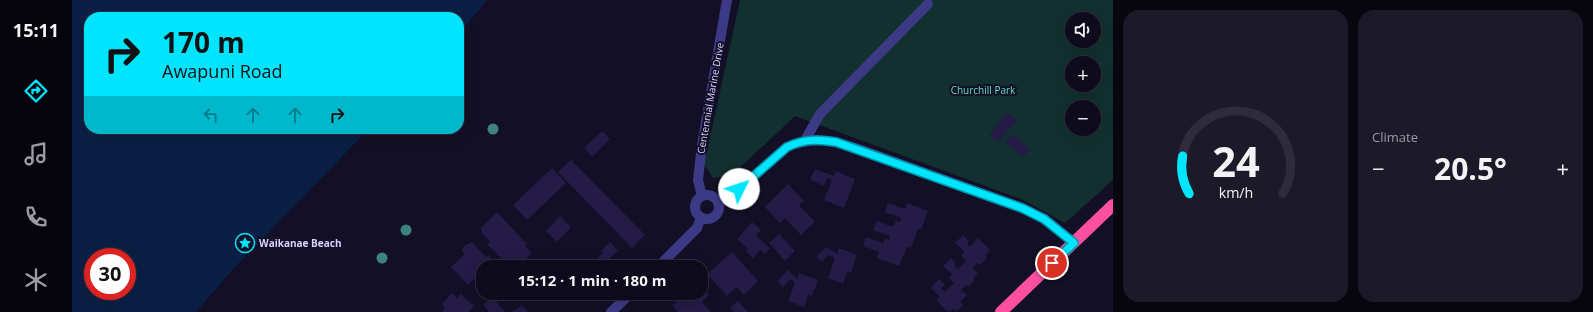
<!DOCTYPE html>
<html lang="en">
<head>
<meta charset="utf-8">
<style>
  :root { --surface:#0e0b1c; --page:#1c1929; --text:#f1f3f6; --muted:#9b9ba3; --line:#2e2b3b; --accent:#00e5ff }
  body { margin:0; font-family:"Open Sans",sans-serif; background:var(--page); color:var(--text); height:100vh; display:flex; flex-direction:column; font-size:15px; white-space:nowrap }
  * { box-sizing:border-box; margin:0 }
  p { font-size:13px; color:var(--muted) }
  .icon { flex:none; width:22px; height:22px; fill:none; stroke:currentColor; stroke-width:2; stroke-linecap:round; stroke-linejoin:round }
  .map { position:relative; flex:1; overflow:hidden }
  .side { display:flex; flex-direction:column; gap:10px; padding:10px; background:#08060f; width:480px }
  .side>* { flex:none }
  .guide { position:absolute; left:12px; top:12px; width:380px; height:122px; border-radius:16px; box-shadow:0 4px 16px #0002,0 0 0 1px var(--line); background:#00e5ff; color:#111; overflow:hidden }
  .tools { position:absolute; left:993px; top:12px; display:grid; gap:8px }
  .tools a { display:grid; place-items:center; width:36px; height:36px; border-radius:50%; background:var(--surface); box-shadow:0 4px 16px #0002,0 0 0 1px var(--line); font-size:20px }
  .speed { position:absolute; left:12px; top:248px; display:flex; gap:8px; font-size:20px; font-weight:700; text-align:center }
  .speed>* { display:grid; place-content:center; width:52px; height:52px; border-radius:50%; background:var(--surface); box-shadow:0 4px 16px #0002,0 0 0 1px var(--line); line-height:1 }
  .speed .limit { border:6px solid #d22; background:#fff; color:#111 }
  .pin { position:absolute; display:grid; place-items:center; width:34px; height:34px; color:#fff; margin:-17px; border:2px solid #fff; border-radius:50%; box-shadow:0 1px 4px #0007 }
  .me { position:absolute; width:44px; margin:-22px; rotate:49deg; stroke-linejoin:round; filter:drop-shadow(0 0 3px #0008) }
  .turn { display:flex; align-items:center; gap:14px; height:84px; padding:0 12px; font-size:18px }
  .turn .icon { width:52px; height:52px; stroke-width:2.5 }
  .turn b { display:block; font-size:28px; line-height:34px }
  .lanes { display:flex; align-items:center; height:38px; padding:0 12px; background:#0003; justify-content:center; gap:20px; direction:ltr }
  .lanes .off { opacity:.35 }
  .big { font-size:30px; font-weight:700; line-height:1.1 }
  .side .widget { flex:1; display:flex; flex-direction:column; justify-content:center; gap:6px; min-width:0; padding:0 14px; border-radius:16px; background:var(--page) }
  .side .dial { align-items:center; gap:0 }
  .dial svg { height:104px; overflow:visible; fill:none; stroke:var(--line); stroke-width:7; stroke-linecap:round; text-anchor:middle }
  .dial text { fill:var(--text); stroke:none }
  .heat { display:flex; justify-content:space-between; align-items:center; font-size:22px; direction:ltr }
  .side .tiles { flex:1; display:grid; gap:10px; grid-template-columns:repeat(2,1fr) }
  .trip { position:absolute; left:404px; top:260px; width:232px; height:40px; border-radius:16px; background:var(--surface); box-shadow:0 4px 16px #0002,0 0 0 1px var(--line); font-weight:700; line-height:40px; text-align:center }
  main { display:flex; flex:1; min-height:0 }
  .tabs { display:flex; flex-direction:column; width:72px; justify-content:space-around; align-items:center; background:#06040b; color:var(--muted) }
  .tabs .icon { width:28px; height:28px }
  .tabs .active { color:var(--accent) }
  .tabs b { font-size:18px; color:var(--text) }
  .map>svg:first-child { display:block }
  .green { fill:#12302f; fill-rule:evenodd }
  .water { fill:#0a1f44; fill-rule:evenodd }
  .building { fill:#241b47 }
  .lines { fill:none; stroke-linecap:round; stroke-linejoin:round }
  .minor { stroke:#3d3a85; stroke-width:10 }
  .highway { stroke:#ff4fa3; stroke-width:12 }
  .tree { fill:#3d827b }
  .route-casing { stroke:#0095a6; stroke-width:10 }
  .route { stroke:#00e5ff; stroke-width:7 }
  .labels { text-anchor:middle; dominant-baseline:central; stroke-width:4; stroke-linejoin:round; paint-order:stroke }
  .park-label { font-size:10px; fill:#5fe0c0; stroke:#130f26 }
  .street-label { font-size:10px; fill:#d9d4ff; stroke:#130f26 }
  .poi-label { font-size:10px; font-weight:bold; fill:#d9d4ff; stroke:#130f26; text-anchor:start }
</style>
</head>
<body>
<main>
<nav class="tabs">
<b>15:11</b>
<svg class="icon active" aria-label="directions" viewBox="0 0 24 24"><path d="M12 3l9 9-9 9-9-9zM9 14v-3h6M13 9l2 2-2 2"/></svg>
<svg class="icon" aria-label="music" viewBox="0 0 24 24"><path d="M9 18V5l10-2v13"/><circle cx="6" cy="18" r="3"/><circle cx="16" cy="16" r="3"/></svg>
<svg class="icon" aria-label="phone" viewBox="0 0 24 24"><path d="M5 4h4l2 5-3 2q2 4 5 5l2-3 5 2v4C11 20 4 13 5 4z"/></svg>
<svg class="icon" aria-label="climate" viewBox="0 0 24 24"><path d="M12 3v18M4 7l16 10M4 17L20 7"/></svg>
</nav>
<div class="map">
<svg width="1041" height="312" viewBox="0 0 1041 312">
  <rect width="100%" height="100%" fill="#130f26"/>
  <path class="green" d="M668,0h373v180l-48,43 -44,-24 -226,-83 -64,60 -18,2 -9,-13zM1000,19h22v22h-22zM1000,63h22v22h-22zM1000,107h22v22h-22z"/>
  <path class="water" d="M0,0h415l-28,34v-17h-370v112h280l-136,140 -37,43h-124zM21,257h34v34h-34z"/>
  <path class="building" d="M935,113l10,7 -19,23 -9,-8z
    M530,131l8,8 -18,18 -8,-9z
    M940,134l18,15 -6,8 -19,-15z
    M499,160l74,75 -13,13 -74,-76z
    M480,168l14,15 -39,37 -14,-15z
    M743,169l19,7 2,-5 19,8 -11,29 -20,-8 8,-20 -5,-2 -3,8 -14,-6z
    M716,184l16,17 -5,4 16,17 -14,13 -16,-17 -5,5 -15,-16z
    M816,203l17,6 2,-6 21,8 -7,19 -3,-1 -7,19 -4,-1 -8,19 -22,-8 2,-6 -16,-6 3,-9 17,6 2,-5 4,2 1,-4 -17,-6 4,-9 16,6 3,-6 4,1 1,-4 -16,-6z
    M425,212l30,32 -2,2 7,7 -14,14h-8l-23,-23 3,-2 -8,-9 -1,-5z
    M488,216l11,11 -14,15 -11,-11z
    M680,222l9,8 -5,6 14,12 -5,6 -5,-4 -7,8 -7,-7 2,-2 -11,-10z
    M707,234l16,17 -10,10 -16,-18z
    M891,235l6,6 -2,3 3,3 8,-9 12,12 -5,6 2,2 -7,7 -3,-2 -5,5 6,5 -5,5 2,2 -6,7 -2,-2 -6,5 6,5 -7,7 3,3 -7,7 -2,-3 -6,3 -12,-12 4,-3 -9,-9 8,-9 6,6 -4,3 4,4 9,-9 -5,-5 3,-4 -9,-8 8,-8 5,5 -2,2 4,4 8,-8 -5,-6 4,-3 -10,-9z
    M400,242l14,15 2,-2 6,6 -7,6h-4v4l-15,14 -17,-18 14,-13 -3,-3 3,-6z
    M538,242l8,9 -9,8 4,5 -3,3h-22l15,-14 -2,-2z
    M754,247l11,7 2,-6 18,7 -6,18 -4,-1 -4,12 -15,-6 7,-20 -7,-3 -6,7 -6,-5z
    M660,252l26,29 -14,14 -7,-8 -10,9 -20,-22z
    M716,270l9,9 2,-6 19,7 -6,16 -4,-1 -4,12 -16,-6 7,-18 -4,-4 -8,8 -6,-6z
    M629,286l8,9 -7,7 9,10h-33l-6,-7 11,-9 -3,-3h21z
    M380,293l5,5 4,-4 13,12 -5,5 1,1h-28l3,-4 -3,-4z
    M420,297l13,15h-16l-6,-7z
    M666,301l10,11h-14l-4,-4z
    M450,305l6,7h-17l4,-3 1,1z"/>
  <g class="lines">
    <path class="minor" d="M732,142l16,-28 108,-110
      M623 207a12 12 0 1 1 24 0a12 12 0 1 1-24 0Z
      M630,196l-4,-16 4,-35 25,-145
      M646,202l10,-3 59,-52c28,-12 47,-6 74,3l161,58 23,11 29,24
      M586,267l39,-39 4,-10
      M539,312l20,-19"/>
    <path class="highway" d="M929,312l112,-107"/>
  </g>
  <g class="tree">
    <circle cx="421" cy="129" r="5.5"/>
    <circle cx="334" cy="230" r="5.5"/>
    <circle cx="310" cy="258" r="5.5"/>
  </g>
  <g class="lines">
    <g class="route-casing">
      <path id="route" d="M667,189l48,-42c17,-8 31,-8 49,-5l186,66 22,11 30,24 -22,20"/>
    </g>
    <use href="#route" class="route"/>
  </g>
  <defs>
    <g id="sight-ring" transform="scale(1)"><circle r="9.5" fill="#130f26" stroke="#00e5ff" stroke-width="1.5"/><path d="M0-6L1.8-2.2L6-1.7L2.9 1.2L3.7 5.4L0 3.3L-3.7 5.4L-2.9 1.2L-6-1.7L-1.8-2.2Z" fill="#00e5ff"/></g>
  </defs>
  <g fill-rule="evenodd">
    <use href="#sight-ring" x="173" y="243"/>
  </g>
  <g class="labels">
    <g class="park-label">
      <text x="911" y="90">Churchill Park</text>
    </g>
    <g class="street-label">
      <text transform="translate(638 98) rotate(-80)">Centennial Marine Drive</text>
    </g>
    <g class="poi-label">
      <text x="187" y="243">Waikanae Beach</text>
    </g>
  </g>
</svg>
<div class="tools">
<a><svg class="icon" aria-label="sound" viewBox="0 0 24 24"><path d="M4 9h4l5-4v14l-5-4H4zM17 9q2 3 0 6"/></svg></a>
<a>+</a>
<a>−</a>
</div>
<div class="speed"><div class="limit">30</div></div>
<div class="pin" style="left:980px;top:263px;background:#d93025"><svg class="icon" aria-label="arrive" viewBox="0 0 24 24"><path d="M6 21V4h12l-3 4 3 4H6"/></svg></div>
<svg class="me" style="left:667px;top:189px" viewBox="-20 -20 40 40"><circle r="19" fill="#fff"/><path d="M0-13L10 11 0 6-10 11z" fill="#00e5ff"/></svg>
<div class="trip">15:12 · 1 min · 180 m</div>
<div class="guide">
<div class="turn"><svg class="icon" aria-label="right" viewBox="0 0 24 24"><path d="M7 20v-9h11M14 6l5 5-5 5"/></svg><div><b>170 m</b>Awapuni Road</div></div>
<div class="lanes"><svg class="icon off" aria-label="left" viewBox="0 0 24 24"><path d="M17 20v-9H6M10 6l-5 5 5 5"/></svg><svg class="icon off" aria-label="ahead" viewBox="0 0 24 24"><path d="M12 20V5M6 11l6-6 6 6"/></svg><svg class="icon off" aria-label="ahead" viewBox="0 0 24 24"><path d="M12 20V5M6 11l6-6 6 6"/></svg><svg class="icon" aria-label="right" viewBox="0 0 24 24"><path d="M7 20v-9h11M14 6l5 5-5 5"/></svg></div>
</div>
</div>
<section class="side">
<div class="tiles">
<div class="widget dial"><svg viewBox="0 0 100 80">
<path d="M14 69A42 42 0 1 1 86 69"/>
<path d="M14 69A42 42 0 0 1 9 40" stroke="#00e5ff"/>
<text x="50" y="56" font-size="32" font-weight="700">24</text>
<text x="50" y="72" font-size="11">km/h</text>
</svg></div>
<div class="widget"><p>Climate</p>
<div class="heat"><a>−</a><b class="big">20.5°</b><a>+</a></div>
</div>
</div>
</section>
</main>
</body>
</html>
